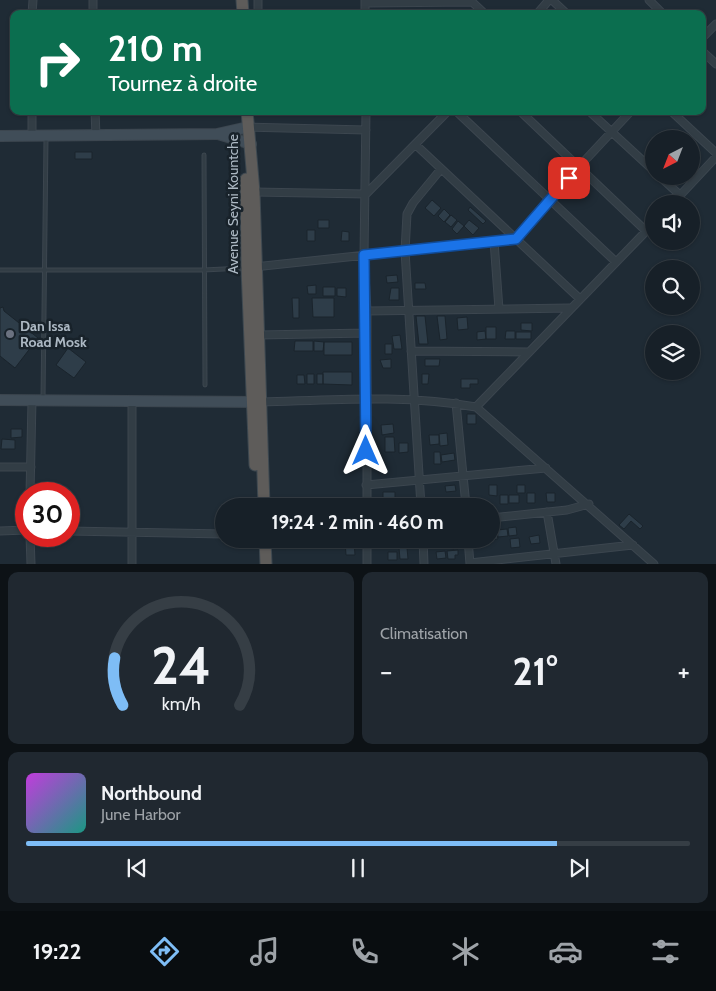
<!DOCTYPE html>
<html lang="fr">
<head>
<meta charset="utf-8">
<style>
  :root { --surface:#172028; --page:#202830; --text:#f1f3f6; --muted:#9ea3a8; --line:#363e45; --accent:#7ebdf6 }
  body { margin:0; font-family:Cabin,sans-serif; background:var(--page); color:var(--text); height:100vh; display:flex; flex-direction:column; font-size:19px; white-space:nowrap }
  * { box-sizing:border-box; margin:0 }
  p { font-size:16px; color:var(--muted) }
  .icon { flex:none; width:28px; height:28px; fill:none; stroke:currentColor; stroke-width:2; stroke-linecap:round; stroke-linejoin:round }
  .map { position:relative; height:564px; overflow:hidden }
  .details { display:flex; flex-direction:column; gap:8px; padding:8px; background:#0d1216; flex:1 }
  .details>* { flex:none }
  .top-card { position:absolute; left:10px; top:10px; width:696px; height:105px; border-radius:10px; box-shadow:0 1px 4px #0004,0 0 0 1px var(--line); background:#0b6e4f; color:#fff; overflow:hidden }
  .needle { width:32px; rotate:222deg }
  .buttons { position:absolute; left:645px; top:130px; display:grid; gap:10px }
  .buttons a { display:grid; place-items:center; width:55px; height:55px; border-radius:50%; background:var(--surface); box-shadow:0 1px 4px #0004,0 0 0 1px var(--line); font-size:25px }
  .speed { position:absolute; left:15px; top:482px; display:flex; gap:10px; font-size:25px; font-weight:700; text-align:center }
  .speed>* { display:grid; place-content:center; width:65px; height:65px; border-radius:50%; background:var(--surface); box-shadow:0 1px 4px #0004,0 0 0 1px var(--line); line-height:1 }
  .speed .limit { border:8px solid #d22; background:#fff; color:#111 }
  .pin { position:absolute; display:grid; place-items:center; width:42px; height:42px; color:#fff; margin:-21px; border-radius:10px; box-shadow:0 2px 8px #0006 }
  .me { position:absolute; width:55px; margin:-28px; rotate:0deg; stroke-linejoin:round; filter:drop-shadow(0 0 4px #0008) }
  .turn { display:flex; align-items:center; gap:18px; height:105px; padding:0 15px; font-size:22px }
  .turn .icon { width:65px; height:65px; stroke-width:2.5 }
  .turn b { display:block; font-size:35px; line-height:42px }
  .big { font-size:38px; font-weight:800; line-height:1.1 }
  .details .tile { flex:1; display:flex; flex-direction:column; justify-content:center; gap:8px; min-width:0; padding:0 18px; border-radius:10px; background:var(--page) }
  .details .dial { align-items:center; gap:0 }
  .dial svg { height:130px; overflow:visible; fill:none; stroke:var(--line); stroke-width:7; stroke-linecap:round; text-anchor:middle }
  .dial text { fill:var(--text); stroke:none }
  .song { display:flex; align-items:center; gap:15px }
  .cover { width:60px; height:60px; border-radius:8px; background:linear-gradient(135deg,hsl(290 70% 55%),hsl(170 70% 35%)) }
  .played { height:5px; border-radius:2px; background:linear-gradient(90deg,var(--accent) 80%,var(--line) 80%) }
  .keys { display:flex; justify-content:space-around; direction:ltr }
  .heat { display:flex; justify-content:space-between; align-items:center; font-size:28px; direction:ltr }
  .details .tiles { flex:1; display:grid; gap:8px; grid-template-columns:1fr 1fr }
  .tile:last-child { grid-column:span 2 }
  .trip { position:absolute; left:215px; top:498px; width:285px; height:50px; border-radius:25px; background:var(--surface); box-shadow:0 1px 4px #0004,0 0 0 1px var(--line); font-weight:800; line-height:50px; text-align:center }
  .dock { display:flex; height:80px; justify-content:space-around; align-items:center; background:#090d10; color:var(--muted) }
  .dock .icon { width:35px; height:35px }
  .dock .active { color:var(--accent) }
  .dock b { font-size:22px; color:var(--text) }
  .map>svg:first-child { display:block }
  .building { fill:#2e3d49; stroke:#1a242c }
  .lines { fill:none; stroke-linecap:round; stroke-linejoin:round }
  .service-casing { stroke:#3c464f; stroke-width:5 }
  .minor-casing { stroke:#3c464f; stroke-width:9 }
  .secondary-casing { stroke:#3c464f; stroke-width:12 }
  .trunk-casing { stroke:#3d4850; stroke-width:13 }
  .service { stroke:#323d45; stroke-width:3 }
  .minor { stroke:#323d45; stroke-width:7 }
  .secondary { stroke:#404d58; stroke-width:10 }
  .trunk { stroke:#5e5c5a; stroke-width:11 }
  .route-casing { stroke:#114b97; stroke-width:12 }
  .route { stroke:#1a73e8; stroke-width:9 }
  .worship-dot { fill:#6b7280; stroke:#18222a; stroke-width:2 }
  .labels { text-anchor:middle; dominant-baseline:central; stroke-width:5; stroke-linejoin:round; paint-order:stroke }
  .street-label { font-size:14px; fill:#acb8c3; stroke:#18222a }
  .poi-label { font-size:14px; font-weight:bold; fill:#acb8c3; stroke:#18222a; text-anchor:start }
</style>
</head>
<body>
<div class="map">
<svg width="716" height="564" viewBox="0 0 716 564">
  <rect width="100%" height="100%" fill="#1f2b35"/>
  <path class="building" d="M75,152h17v7h-17z
    M432,200l9,8 -7,8 -9,-8z
    M470,207l16,14 -3,3 -15,-14z
    M444,209l6,6 -6,7 -6,-6z
    M451,215l6,5 -6,7 -6,-5z
    M318,220h11v8h-11z
    M469,220l10,8 -6,7 -9,-9z
    M458,221l6,5 -7,8 -5,-5z
    M307,230h8v11h-8z
    M342,231l7,1v9h-8z
    M397,275l1,7 -11,1 -1,-7z
    M415,283h10l1,6h-11z
    M316,285v9h-8l-1,-8z
    M323,287h12v9h-12z
    M337,288h9v9l-9,-1z
    M391,288h8v12h-10z
    M292,298h7v20h-6z
    M312,298h22v19h-21z
    M3,307l1,4 34,27 -23,30 -15,-12v-48z
    M416,316h9l3,28h-9z
    M437,316h8l2,23 -7,1z
    M467,317l1,12 -10,1 -1,-12z
    M521,323h11v8l-11,-1z
    M486,327h10v12h-10z
    M485,331l1,8 -9,1v-8z
    M506,331h9v8h-10z
    M516,332h15v7h-15z
    M400,335l2,14h-8l-2,-13z
    M295,341h18v10h-19z
    M314,341l10,1 -1,9h-9z
    M324,342h28v13h-28z
    M385,344h7v10h-7z
    M68,348l18,14 -12,16 -18,-13z
    M391,359v9h-8l-3,-8z
    M425,359h15l-1,7h-14z
    M323,372h29v13l-29,-1z
    M307,374h7v10h-7z
    M317,374h6v10h-6z
    M422,374h7l-1,10h-6z
    M297,375h7l1,9h-8z
    M461,379h17v5h-8v4h-9z
    M467,414h9v10h-9z
    M393,424l1,9 -12,2 -1,-10z
    M11,429h11v8l-11,1z
    M447,433l1,12 -8,1 -1,-12z
    M429,435h10v9l-9,1z
    M385,437h9l1,15h-10z
    M2,439l13,1v9h-14z
    M399,443h9v9l-9,1z
    M434,452h6l1,12h-7z
    M454,453l1,7 -13,2 -1,-7z
    M455,485l1,6 -10,1 -1,-6z
    M489,485h8v11l-8,-1z
    M517,485h8v8h-8z
    M383,492h12v9l-12,1z
    M527,493h8v10h-8z
    M546,493h9v9h-8z
    M500,495h8v9h-8z
    M509,495h10v8h-10z
    M443,498v6l-14,1v-6z
    M629,514l14,12 -3,3 -9,-8 -7,8 -5,-4z
    M516,527l1,8 -8,1 -1,-8z
    M507,529l1,7 -10,1 -1,-7z
    M497,535l1,4 -10,1 1,3 -7,2 -1,-6h10v-3z
    M539,535l1,8 -9,1 -2,-7z
    M519,538l1,9 -9,1 -1,-9z
    M354,540l1,15h-9l-1,-14z
    M446,541l9,1 -1,7 -9,-1z
    M399,548h8l1,11h-8z
    M458,550v5h-3v4h-7l-1,-8z
    M445,551l1,7 -9,1 -1,-7z
    M388,552h9v8h-9z"/>
  <g class="lines">
    <g class="service-casing">
      <path id="service" d="M204,155l1,230
        M0,270h204l39,-2
        M43,399l3,-261"/>
    </g>
    <g class="minor-casing">
      <path id="minor" d="M93,0v14
        M258,0v14
        M365,0v14
        M470,0l15,14
        M552,0l15,14
        M649,0l14,14
        M365,3l107,-1
        M32,14l1,-14
        M537,14l12,-14
        M702,38l14,-14
        M702,51l14,13
        M95,111l1,25
        M366,111l-2,144 3,56v195
        M456,111l160,151
        M520,111l126,120
        M589,111l65,60
        M671,111l45,42
        M248,127l118,3
        M32,136v-25
        M416,145l164,154
        M659,176l21,19
        M254,192l112,2 82,-83
        M672,204l44,-47
        M494,241l5,68
        M254,267l262,-28 33,-40 82,-88
        M367,311l202,-3
        M259,335l108,-2
        M411,351l117,1
        M262,402c70,-2 144,-8 214,5l178,157
        M456,403l10,103
        M476,407l178,-184
        M0,467h31
        M366,485l180,-17
        M30,494l2,-94
        M421,506l-16,-255 2,-37 6,-11 28,-34
        M547,512l9,52
        M491,518l76,-8 22,-6
        M0,531l26,-1
        M69,531l155,3
        M30,536l1,28
        M367,539v25
        M423,539l1,25
        M468,539l2,25
        M470,563l163,-18
        M132,564v-164"/>
    </g>
    <g class="secondary-casing">
      <path id="secondary" d="M218,134l33,10
        M0,136l217,-2 31,-7
        M0,400l261,2"/>
    </g>
    <g class="trunk-casing">
      <path id="trunk" d="M242,0l1,14
        M247,111l7,81 10,314
        M246,179l1,89 8,197
        M265,539l1,25"/>
    </g>
    <use href="#service" class="service"/>
    <use href="#minor" class="minor"/>
    <use href="#secondary" class="secondary"/>
    <use href="#trunk" class="trunk"/>
  </g>
  <g class="lines">
    <g class="route-casing">
      <path id="route" d="M366,451l-2,-196 152,-16 53,-61"/>
    </g>
    <use href="#route" class="route"/>
  </g>
  <circle class="worship-dot" cx="10" cy="334" r="5"/>
  <g class="labels">
    <g class="street-label">
      <text transform="translate(233 204) rotate(-90)">Avenue Seyni Kountche</text>
    </g>
    <g class="poi-label">
      <text x="20" y="326">Dan Issa<tspan x="20" dy="16">Road Mosk</tspan></text>
    </g>
  </g>
</svg>
<div class="buttons">
<a><svg class="needle" viewBox="-14 -14 28 28"><path d="M0-13l5 13h-10z" fill="#e53935"/><path d="M0 13l5-13h-10z" fill="#9ea3a8"/></svg></a>
<a><svg class="icon" aria-label="sound" viewBox="0 0 24 24"><path d="M4 9h4l5-4v14l-5-4H4zM17 9q2 3 0 6"/></svg></a>
<a><svg class="icon" aria-label="search" viewBox="0 0 24 24"><circle cx="10" cy="10" r="6"/><path d="M15 15l6 6"/></svg></a>
<a><svg class="icon" aria-label="layers" viewBox="0 0 24 24"><path d="M12 4l9 5-9 5-9-5zM3 14l9 5 9-5"/></svg></a>
</div>
<div class="speed"><div class="limit">30</div></div>
<div class="pin" style="left:569px;top:178px;background:#d93025"><svg class="icon" aria-label="arrive" viewBox="0 0 24 24"><path d="M6 21V4h12l-3 4 3 4H6"/></svg></div>
<svg class="me" style="left:366px;top:451px" viewBox="-20 -20 40 40"><path d="M0-17L14 15 0 8-14 15z" fill="#1a73e8" stroke="#fff" stroke-width="4"/></svg>
<div class="trip">19:24 · 2 min · 460 m</div>
<div class="top-card">
<div class="turn"><svg class="icon" aria-label="right" viewBox="0 0 24 24"><path d="M7 20v-9h11M14 6l5 5-5 5"/></svg><div><b>210 m</b>Tournez à droite</div></div>
</div>
</div>
<section class="details">
<div class="tiles">
<div class="tile dial"><svg viewBox="0 0 100 80">
<path d="M14 69A42 42 0 1 1 86 69"/>
<path d="M14 69A42 42 0 0 1 9 40" stroke="#7ebdf6"/>
<text x="50" y="56" font-size="32" font-weight="700">24</text>
<text x="50" y="72" font-size="11">km/h</text>
</svg></div>
<div class="tile"><p>Climatisation</p>
<div class="heat"><a>−</a><b class="big">21°</b><a>+</a></div>
</div>
<div class="tile">
<div class="song"><i class="cover"></i><div><b>Northbound</b><p>June Harbor</p></div></div>
<div class="played"></div>
<div class="keys"><svg class="icon" aria-label="previous" viewBox="0 0 24 24"><path d="M18 5L8 12l10 7zM5 5v14"/></svg><svg class="icon" aria-label="pause" viewBox="0 0 24 24"><path d="M8 5v14M16 5v14"/></svg><svg class="icon" aria-label="next" viewBox="0 0 24 24"><path d="M6 5l10 7-10 7zM19 5v14"/></svg></div>
</div>
</div>
</section>
<nav class="dock">
<b>19:22</b>
<svg class="icon active" aria-label="directions" viewBox="0 0 24 24"><path d="M12 3l9 9-9 9-9-9zM9 14v-3h6M13 9l2 2-2 2"/></svg>
<svg class="icon" aria-label="music" viewBox="0 0 24 24"><path d="M9 18V5l10-2v13"/><circle cx="6" cy="18" r="3"/><circle cx="16" cy="16" r="3"/></svg>
<svg class="icon" aria-label="phone" viewBox="0 0 24 24"><path d="M5 4h4l2 5-3 2q2 4 5 5l2-3 5 2v4C11 20 4 13 5 4z"/></svg>
<svg class="icon" aria-label="climate" viewBox="0 0 24 24"><path d="M12 3v18M4 7l16 10M4 17L20 7"/></svg>
<svg class="icon" aria-label="car" viewBox="0 0 24 24"><path d="M5 17H2v-5l4-1 3-4h7l3 4 3 1v5h-3M9 17h6M6 11h13"/><circle cx="7" cy="17" r="2"/><circle cx="17" cy="17" r="2"/></svg>
<svg class="icon" aria-label="filters" viewBox="0 0 24 24"><path d="M4 7h16M4 17h16"/><circle cx="9" cy="7" r="2"/><circle cx="15" cy="17" r="2"/></svg>
</nav>
</body>
</html>
